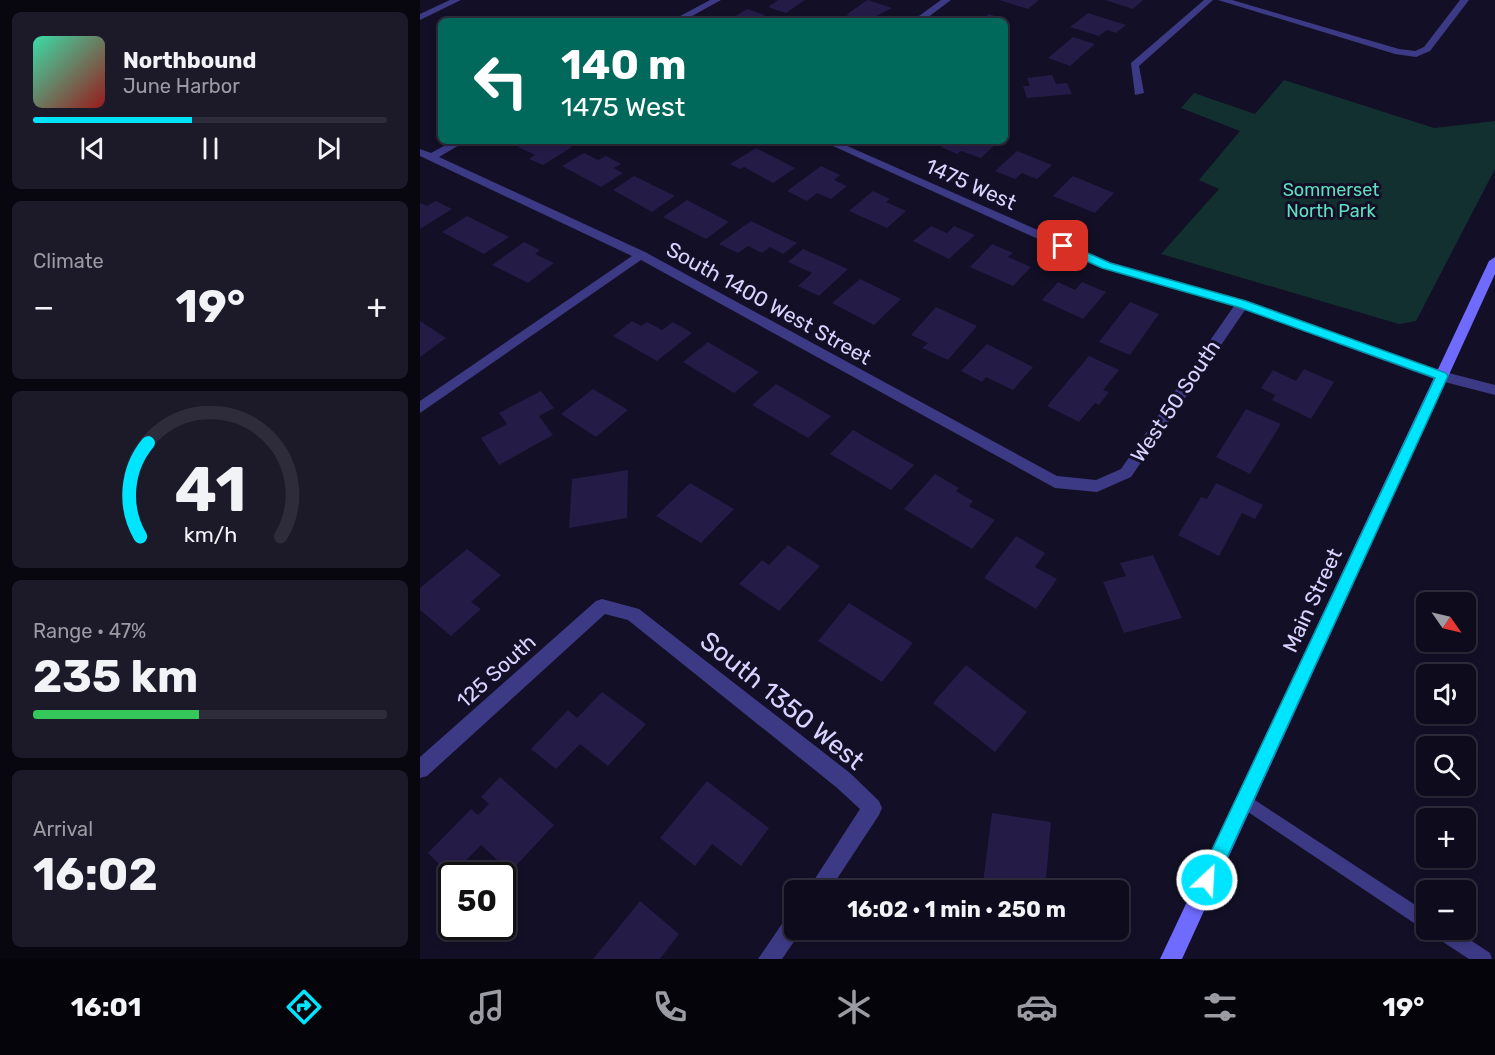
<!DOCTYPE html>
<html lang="en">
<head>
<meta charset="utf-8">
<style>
  :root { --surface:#0e0b1c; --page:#1c1929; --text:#f1f3f6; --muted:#9b9ba3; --line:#2e2b3b; --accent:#00e5ff }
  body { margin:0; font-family:Rubik,sans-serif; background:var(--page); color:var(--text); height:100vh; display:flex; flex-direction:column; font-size:22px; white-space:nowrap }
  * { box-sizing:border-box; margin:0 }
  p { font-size:20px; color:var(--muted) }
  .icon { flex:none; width:33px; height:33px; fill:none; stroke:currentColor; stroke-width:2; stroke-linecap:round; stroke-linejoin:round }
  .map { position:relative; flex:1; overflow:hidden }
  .panel { display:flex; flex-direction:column; gap:12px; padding:12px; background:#08060f; width:420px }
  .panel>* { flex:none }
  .guide { position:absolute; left:18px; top:18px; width:570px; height:126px; border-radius:9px; box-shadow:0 3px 9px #0003,0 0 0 2px var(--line); background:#00695c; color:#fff; overflow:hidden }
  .needle { width:39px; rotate:124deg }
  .buttons { position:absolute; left:996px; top:592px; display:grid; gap:12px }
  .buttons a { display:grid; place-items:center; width:60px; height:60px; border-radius:9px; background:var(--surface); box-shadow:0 3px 9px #0003,0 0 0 2px var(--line); font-size:30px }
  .speed { position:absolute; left:18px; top:862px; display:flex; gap:12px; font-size:30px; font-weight:700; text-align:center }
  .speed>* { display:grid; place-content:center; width:78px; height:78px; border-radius:50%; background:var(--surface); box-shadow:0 3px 9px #0003,0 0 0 2px var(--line); line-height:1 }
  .speed .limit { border:3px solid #111; border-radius:9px; background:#fff; color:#111 }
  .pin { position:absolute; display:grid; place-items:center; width:51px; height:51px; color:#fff; margin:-26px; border-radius:12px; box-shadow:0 3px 9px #0006 }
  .me { position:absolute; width:66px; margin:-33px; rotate:25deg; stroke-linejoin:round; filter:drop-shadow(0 0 4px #0008) }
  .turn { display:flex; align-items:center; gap:21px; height:126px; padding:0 24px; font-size:27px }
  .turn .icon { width:78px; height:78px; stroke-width:2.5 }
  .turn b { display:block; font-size:42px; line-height:51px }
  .big { font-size:45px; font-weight:700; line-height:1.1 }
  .panel .card { flex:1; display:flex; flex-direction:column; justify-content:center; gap:9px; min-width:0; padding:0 21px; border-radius:9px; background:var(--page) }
  .panel .dial { align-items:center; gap:0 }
  .dial svg { height:156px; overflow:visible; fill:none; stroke:var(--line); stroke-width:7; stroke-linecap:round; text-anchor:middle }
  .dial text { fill:var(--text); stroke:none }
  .song { display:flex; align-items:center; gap:18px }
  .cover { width:72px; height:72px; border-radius:9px; background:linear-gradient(135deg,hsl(160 70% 55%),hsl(0 70% 35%)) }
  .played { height:6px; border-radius:3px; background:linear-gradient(90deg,var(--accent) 45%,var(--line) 45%) }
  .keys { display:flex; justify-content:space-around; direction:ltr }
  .heat { display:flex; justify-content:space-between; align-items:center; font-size:33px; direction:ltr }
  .charge { height:9px; border-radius:4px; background:linear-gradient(90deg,#34c759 47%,var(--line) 0) }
  .trip { position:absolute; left:364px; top:880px; width:345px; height:60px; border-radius:9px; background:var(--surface); box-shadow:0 3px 9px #0003,0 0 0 2px var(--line); font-weight:700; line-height:60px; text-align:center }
  .menu { display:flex; height:96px; justify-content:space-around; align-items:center; background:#06040b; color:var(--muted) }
  .menu .icon { width:42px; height:42px }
  .menu .selected { color:var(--accent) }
  .menu b { font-size:27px; color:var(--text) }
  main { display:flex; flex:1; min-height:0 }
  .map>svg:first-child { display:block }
  .green { fill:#12302f }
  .building { fill:#241b47 }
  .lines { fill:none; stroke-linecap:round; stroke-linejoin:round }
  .service { fill:#3d3a85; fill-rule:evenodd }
  .minor { fill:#3d3a85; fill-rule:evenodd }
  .secondary { fill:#6f6bff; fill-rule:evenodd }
  .route { fill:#00e5ff; stroke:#0095a6; stroke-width:1.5 }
  .labels { text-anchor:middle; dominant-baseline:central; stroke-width:6; stroke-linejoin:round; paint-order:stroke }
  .far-park-label { font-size:18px; fill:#5fe0c0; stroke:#130f26 }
  .street-label { font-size:21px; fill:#d9d4ff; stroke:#130f26 }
  .near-street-label { font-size:26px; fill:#d9d4ff; stroke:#130f26 }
</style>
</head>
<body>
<main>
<section class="panel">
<div class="card">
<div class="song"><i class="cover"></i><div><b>Northbound</b><p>June Harbor</p></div></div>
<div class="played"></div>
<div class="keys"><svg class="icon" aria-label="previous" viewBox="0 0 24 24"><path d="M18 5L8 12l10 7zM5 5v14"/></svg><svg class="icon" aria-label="pause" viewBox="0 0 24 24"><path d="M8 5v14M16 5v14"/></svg><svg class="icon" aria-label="next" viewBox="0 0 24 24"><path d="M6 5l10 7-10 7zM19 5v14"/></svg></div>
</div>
<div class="card"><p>Climate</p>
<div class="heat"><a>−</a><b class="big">19°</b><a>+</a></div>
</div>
<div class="card dial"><svg viewBox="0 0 100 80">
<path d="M14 69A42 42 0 1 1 86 69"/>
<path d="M14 69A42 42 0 0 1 18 21" stroke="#00e5ff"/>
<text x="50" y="56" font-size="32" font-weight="700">41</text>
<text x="50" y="72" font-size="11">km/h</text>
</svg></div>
<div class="card"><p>Range · 47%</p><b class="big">235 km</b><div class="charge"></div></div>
<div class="card"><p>Arrival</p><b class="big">16:02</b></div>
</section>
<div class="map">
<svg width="1075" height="959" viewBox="0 0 1075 959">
  <rect width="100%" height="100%" fill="#130f26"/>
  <path class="green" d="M864,80l150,48 61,-7v48l-79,152 -17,3 -238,-70 58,-65 -20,-9 41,-49 -59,-23 13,-15 61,21z"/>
  <path class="building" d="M358,0h27l-19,13 -18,-6z
    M447,0h1l24,8 -25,13 -21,-6z
    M579,0h40l-11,9z
    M685,0h38l-10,9z
    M327,9l18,6 -9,6h-28z
    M668,13l38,12 -10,8 -9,-3 -8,6 -29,-9z
    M569,14l20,7 -4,3v-3h-37l5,-4 8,3z
    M653,37l22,7 -25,22 -22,-8z
    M632,75l4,9 11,-1 5,11 -45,4 -4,-12h7l-3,-8z
    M109,141h29l14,6 -29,18 -14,-6 6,-4 -17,-8z
    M528,141h43l6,2 -16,15 -20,-7 -4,3 -16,-7z
    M336,148l39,20 -22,15 -29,-16 -4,2 -10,-5z
    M597,151l35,14 -15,14 -15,-6 -7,6 -20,-8z
    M164,153l14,7 8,-4 15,8 -7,4 9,5 -22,14 -39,-21z
    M401,166l19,9 -6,5 13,6 -16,13 -14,-6 -10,8 -20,-10z
    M214,176l41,20 -23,16 -39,-22z
    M653,176l41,17 -19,20 -42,-17z
    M453,191l17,8 -4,3 20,9 -19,17 -38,-17z
    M267,200l42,22 -23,17 -43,-22z
    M16,201l16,8 -32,20v-26l7,3z
    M47,216l42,21 -25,17 -42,-22z
    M331,221l46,22 -14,11 -13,-7 -8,6 -14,-7 -10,7 -19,-9z
    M511,226l16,7 7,-7 21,9 -26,24 -36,-18z
    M104,242l16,8 -5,4 19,9 -26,20 -36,-18z
    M572,244l21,9 -5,4 23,10 -18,19 -43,-19z
    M383,249l45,20 -29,27 -21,-10 14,-13 -24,-11z
    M440,279l41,20 -27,26 -42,-22z
    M638,282l17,8 7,-8 24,10 -23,27 -41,-19z
    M710,302l29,12 -29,41 -31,-13z
    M516,307l41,19 -29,34 -26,-12 6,-5 -17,-8z
    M0,321l26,17 -26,19z
    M212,321l9,5 6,-4 15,8 11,-8 19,11 -35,28 -44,-25z
    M288,342l51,30 -25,21 -51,-31z
    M567,344l46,23 -20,23 -27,-13 -4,5 -21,-11z
    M669,356l30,14 -16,20 6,2 -10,13 -4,-2 -16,19 -32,-16z
    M884,369l30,13 -23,37 -39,-19 3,-5 -14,-7 12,-18 23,11z
    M356,384l55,32 -23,22 -56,-33z
    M173,389l35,21 -32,27 -35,-23z
    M121,391l13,17 -15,8 14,19 -54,30 -18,-27 26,-14 -8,-11z
    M826,409l35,15 -31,50 -34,-17z
    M433,430l61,35 -23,25 -61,-36z
    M208,470l-1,48 -58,10 3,-49z
    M515,474l24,14 -3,3 17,10 -4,5 26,14 -23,29 -68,-40z
    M270,483l44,26 -33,34 -45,-27z
    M796,483l47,22 -8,14 -13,-6 -23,43 -41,-21 23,-38 6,2z
    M596,536l29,17 -10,14 22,12 -21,30 -52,-31z
    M368,545l32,21 -41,45 -40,-27 23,-24 7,5z
    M47,549l34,26 -30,27 10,7 -30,27 -31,-26v-22z
    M733,555l29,63 -58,15 -21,-51 23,-6 -6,-13z
    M429,603l64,40 -31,39 -64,-41z
    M546,665l61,47 -32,40 -62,-49z
    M182,692l44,32 -38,42 -28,-22 -24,25 -25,-20 37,-39 9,8z
    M80,777l54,48 -44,47 -29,-27 -30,31 -23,-23 43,-44 7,6 11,-11 -8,-7z
    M287,781l62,47 -28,38 -29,-22 -17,22 -35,-28z
    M572,813l59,9 -6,69 -63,-1z
    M220,901l39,33 -19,25h-67z"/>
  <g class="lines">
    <path class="service" d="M824,793l182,119v17l-6,-2 -181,-121 -3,-5 3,-5z
      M1012,930h23l35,23 2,6h-23l-35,-23z"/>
    <path class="minor" d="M30,0h11l-41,20v-6z
      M290,0h11l-38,21h-12z
      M521,0h10l-28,21h-11z
      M784,0h9l-74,66 5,27 -9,2 -4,-32z
      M798,0h14l167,49 16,2 9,-4 36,-47h9l-39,51 -14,6 -21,-3z
      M33,141h13l-27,16 206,95 412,224 39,4 25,-11 113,-163 -132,-38 -280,-127h14l274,121 137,39 198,71 50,13v10l-58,-15 -192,-70 -114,167 -34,15 -42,-4 -414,-228 -221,153v-12l212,-145 -212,-100v-7l11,4z
      M182,599l37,10 211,164 29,28 3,7 -3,7 -50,76h-22l53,-82 -24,-22 -208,-167 -23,-6 -178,162 -7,2v-21l176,-156z
      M375,912v18h7l-20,29h-24l30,-44z"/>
    <path class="secondary" d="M1075,257v17l-313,685h-22l329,-698z"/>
  </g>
  <path class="route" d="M643,242l47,21 136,38 200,72 2,3 -234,510 -7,3 -6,-3 -3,-6 3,-7 234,-495 -197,-71 -136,-39 -43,-19v-6z"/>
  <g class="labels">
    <g class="far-park-label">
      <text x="911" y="190">Sommerset<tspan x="911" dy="21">North Park</tspan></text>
    </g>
    <g class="street-label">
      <text transform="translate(551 184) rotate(24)">1475 West</text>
      <text transform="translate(349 303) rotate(29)">South 1400 West Street</text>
      <text transform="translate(755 401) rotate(-56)">West 50 South</text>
      <text transform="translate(892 600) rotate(-65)">Main Street</text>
      <text transform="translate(76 671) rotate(-42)">125 South</text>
    </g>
    <g class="near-street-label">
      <text transform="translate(362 701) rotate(39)">South 1350 West</text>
    </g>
  </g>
</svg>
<div class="buttons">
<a><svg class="needle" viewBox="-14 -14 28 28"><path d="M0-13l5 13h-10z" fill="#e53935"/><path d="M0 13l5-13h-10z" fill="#9b9ba3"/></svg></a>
<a><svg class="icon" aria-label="sound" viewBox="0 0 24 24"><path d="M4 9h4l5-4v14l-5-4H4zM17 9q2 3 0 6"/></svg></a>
<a><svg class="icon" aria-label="search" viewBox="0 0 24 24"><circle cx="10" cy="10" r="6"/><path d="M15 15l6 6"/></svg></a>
<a>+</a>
<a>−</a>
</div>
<div class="speed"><div class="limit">50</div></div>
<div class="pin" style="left:643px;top:246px;background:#d93025"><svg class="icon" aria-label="arrive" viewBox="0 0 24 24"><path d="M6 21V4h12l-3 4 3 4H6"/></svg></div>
<svg class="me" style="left:787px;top:880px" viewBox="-20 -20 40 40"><circle r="17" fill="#00e5ff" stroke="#fff" stroke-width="3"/><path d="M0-11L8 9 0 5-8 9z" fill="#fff"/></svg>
<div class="trip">16:02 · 1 min · 250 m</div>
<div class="guide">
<div class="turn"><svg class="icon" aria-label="left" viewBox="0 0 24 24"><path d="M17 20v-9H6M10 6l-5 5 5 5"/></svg><div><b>140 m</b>1475 West</div></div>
</div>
</div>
</main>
<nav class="menu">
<b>16:01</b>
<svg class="icon selected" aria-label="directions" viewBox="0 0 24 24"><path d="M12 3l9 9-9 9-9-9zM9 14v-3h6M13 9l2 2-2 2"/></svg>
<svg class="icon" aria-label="music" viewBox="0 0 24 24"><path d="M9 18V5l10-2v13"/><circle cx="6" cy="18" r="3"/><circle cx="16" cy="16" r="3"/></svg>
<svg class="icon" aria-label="phone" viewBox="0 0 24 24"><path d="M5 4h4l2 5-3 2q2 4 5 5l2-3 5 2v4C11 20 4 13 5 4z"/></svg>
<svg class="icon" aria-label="climate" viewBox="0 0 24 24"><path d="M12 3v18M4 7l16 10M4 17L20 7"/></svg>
<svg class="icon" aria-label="car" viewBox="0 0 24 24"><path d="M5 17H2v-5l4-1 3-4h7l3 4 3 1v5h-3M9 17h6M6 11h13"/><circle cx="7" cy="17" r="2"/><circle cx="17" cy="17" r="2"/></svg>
<svg class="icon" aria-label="filters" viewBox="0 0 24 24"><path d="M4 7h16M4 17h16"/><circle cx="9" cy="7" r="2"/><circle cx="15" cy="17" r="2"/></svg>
<b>19°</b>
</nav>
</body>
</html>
